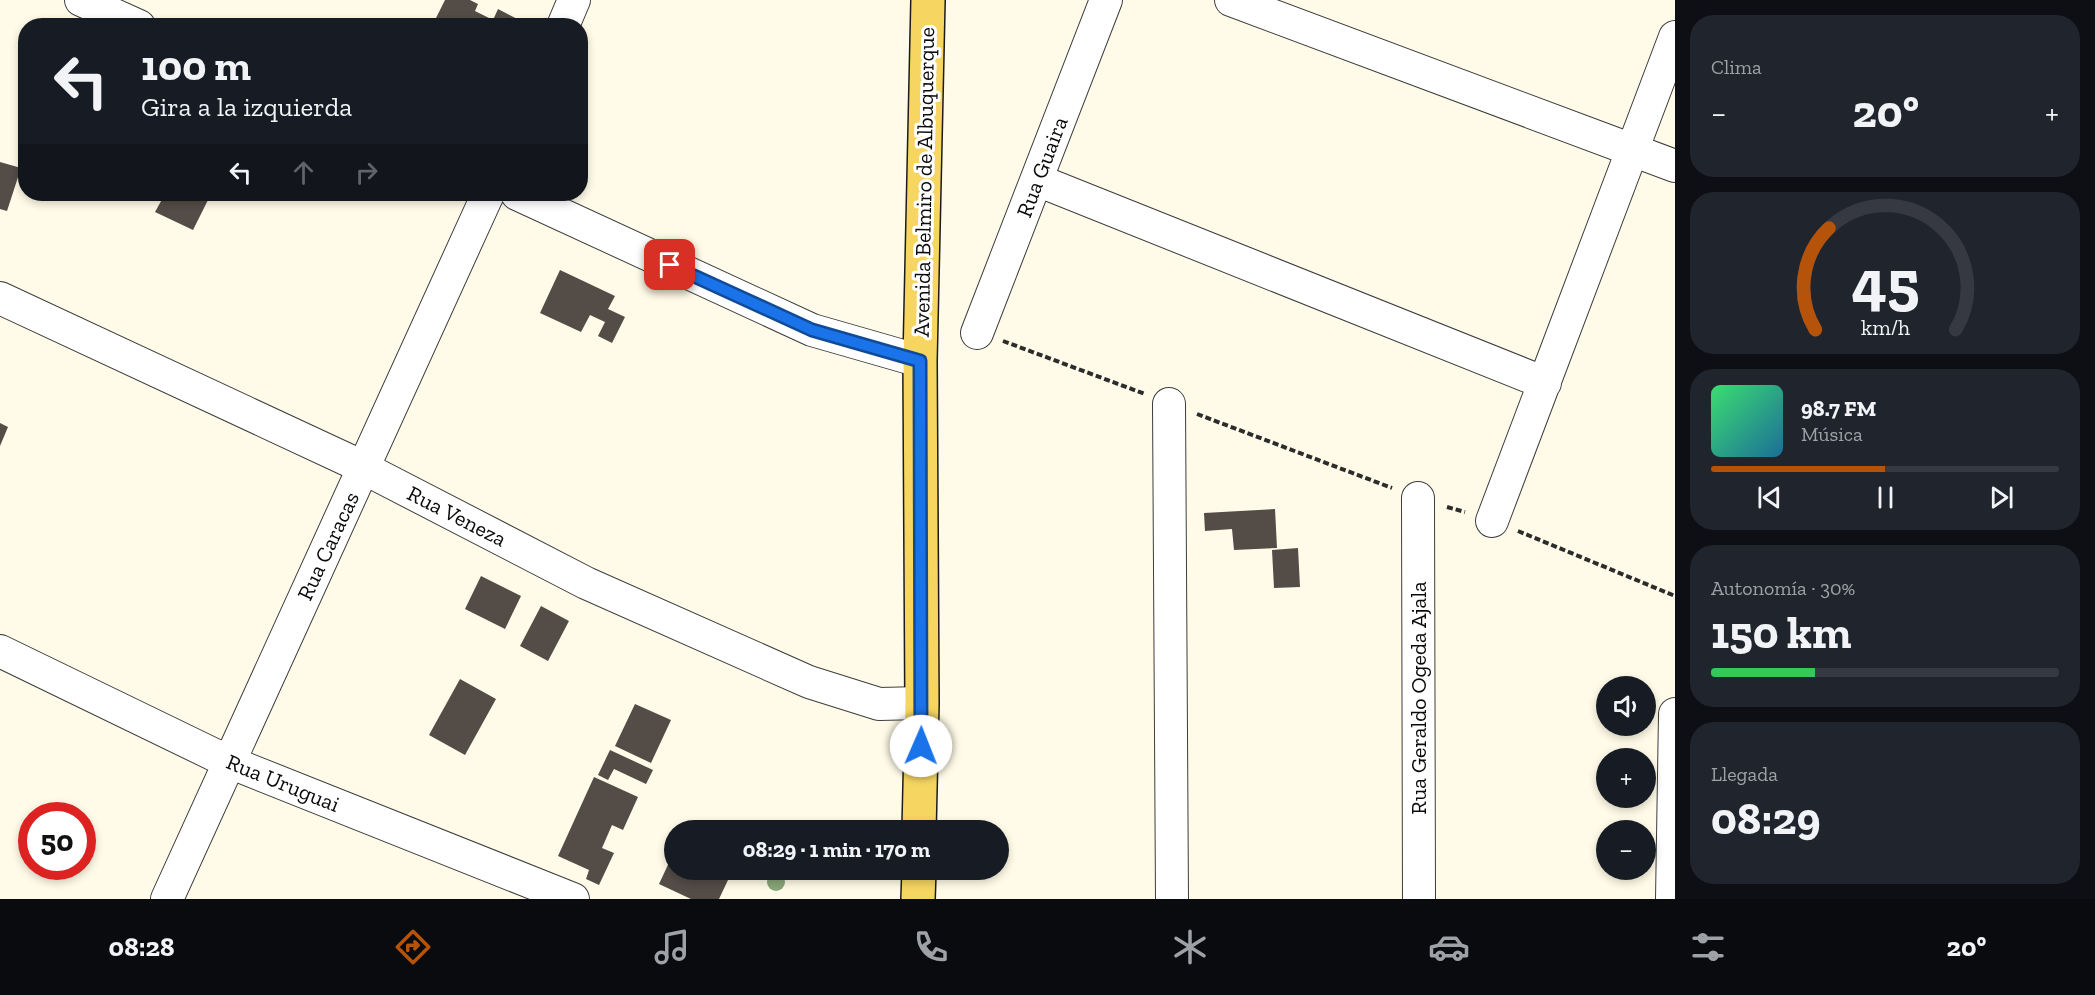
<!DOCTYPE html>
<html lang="es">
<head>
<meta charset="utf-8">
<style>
  :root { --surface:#171b24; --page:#20242c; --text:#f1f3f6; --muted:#9ea1a6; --line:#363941; --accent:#b45309 }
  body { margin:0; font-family:"Zilla Slab",serif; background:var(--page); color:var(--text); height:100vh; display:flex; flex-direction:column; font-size:22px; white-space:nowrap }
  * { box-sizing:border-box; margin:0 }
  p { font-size:20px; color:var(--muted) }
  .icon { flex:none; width:33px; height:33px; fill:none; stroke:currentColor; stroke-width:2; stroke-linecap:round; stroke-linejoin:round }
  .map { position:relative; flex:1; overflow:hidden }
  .drawer { display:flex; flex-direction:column; gap:15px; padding:15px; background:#0d0f14; width:420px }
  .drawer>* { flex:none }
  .top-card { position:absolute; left:18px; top:18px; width:570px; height:183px; border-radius:24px; box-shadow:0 3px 9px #0003; background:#171b24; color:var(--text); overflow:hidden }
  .buttons { position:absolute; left:1596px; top:676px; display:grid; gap:12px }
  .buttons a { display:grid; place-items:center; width:60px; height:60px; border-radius:50%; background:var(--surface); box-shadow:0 3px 9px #0003; font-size:30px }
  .speed { position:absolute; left:18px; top:802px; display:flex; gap:12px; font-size:30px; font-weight:700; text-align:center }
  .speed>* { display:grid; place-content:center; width:78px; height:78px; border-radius:50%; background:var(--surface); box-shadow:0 3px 9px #0003; line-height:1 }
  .speed .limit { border:9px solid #d22; background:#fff; color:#111 }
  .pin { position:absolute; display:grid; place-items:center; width:51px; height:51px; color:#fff; margin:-26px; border-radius:12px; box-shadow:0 3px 9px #0006 }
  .me { position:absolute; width:66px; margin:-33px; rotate:1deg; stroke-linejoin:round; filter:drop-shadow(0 0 4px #0008) }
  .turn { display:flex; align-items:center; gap:21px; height:126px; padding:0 24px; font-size:27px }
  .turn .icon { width:78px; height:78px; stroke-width:2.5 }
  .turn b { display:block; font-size:42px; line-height:51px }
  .lanes { display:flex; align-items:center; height:57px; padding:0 24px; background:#0003; justify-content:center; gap:30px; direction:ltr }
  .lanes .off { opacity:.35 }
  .big { font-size:45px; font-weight:700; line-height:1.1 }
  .drawer .widget { flex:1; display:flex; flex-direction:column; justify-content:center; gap:9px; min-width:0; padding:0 21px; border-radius:24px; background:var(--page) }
  .drawer .dial { align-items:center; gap:0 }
  .dial svg { height:156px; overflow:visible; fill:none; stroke:var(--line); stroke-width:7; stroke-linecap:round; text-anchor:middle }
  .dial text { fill:var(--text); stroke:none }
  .song { display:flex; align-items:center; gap:18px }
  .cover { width:72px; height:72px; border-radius:9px; background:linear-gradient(135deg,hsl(140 70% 55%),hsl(200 70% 35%)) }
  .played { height:6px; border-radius:3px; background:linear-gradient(90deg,var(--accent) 50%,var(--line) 50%) }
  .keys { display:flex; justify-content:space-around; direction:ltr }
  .heat { display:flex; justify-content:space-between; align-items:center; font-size:33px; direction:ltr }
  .charge { height:9px; border-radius:4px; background:linear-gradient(90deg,#34c759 30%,var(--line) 0) }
  .trip { position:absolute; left:664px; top:820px; width:345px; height:60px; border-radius:30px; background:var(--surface); box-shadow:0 3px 9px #0003; font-weight:700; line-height:60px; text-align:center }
  .tab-bar { display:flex; height:96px; justify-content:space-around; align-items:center; background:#090b0e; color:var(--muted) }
  .tab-bar .icon { width:42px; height:42px }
  .tab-bar .active { color:var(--accent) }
  .tab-bar b { font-size:27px; color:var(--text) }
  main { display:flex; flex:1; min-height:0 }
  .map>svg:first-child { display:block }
  .building { fill:#534c47 }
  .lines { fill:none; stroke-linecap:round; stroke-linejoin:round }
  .minor-casing { stroke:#3d3d3d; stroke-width:34 }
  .major-casing { stroke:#1b1b1b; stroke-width:36 }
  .path { stroke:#2c2c2c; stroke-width:4; stroke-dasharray:6 3; stroke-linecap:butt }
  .minor { stroke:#fff; stroke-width:32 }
  .major { stroke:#f6d661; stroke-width:33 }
  .tree { fill:#89a678 }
  .route-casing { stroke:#114b97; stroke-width:15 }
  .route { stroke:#1a73e8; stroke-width:10 }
  .labels { text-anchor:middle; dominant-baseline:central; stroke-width:6; stroke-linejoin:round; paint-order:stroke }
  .street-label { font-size:22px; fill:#0a0a0a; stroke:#fff }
</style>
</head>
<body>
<main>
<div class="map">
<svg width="1675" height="899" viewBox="0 0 1675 899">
  <rect width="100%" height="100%" fill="#fffbe8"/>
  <path class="building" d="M445,0h25l8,4 -3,7 18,9 5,-11 33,17h-85l-11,-6z
    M0,162l21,6 -14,43 -7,-2z
    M165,194h46l-18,36 -38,-18z
    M560,270l55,26 -7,13 17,8 -13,26 -14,-7 7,-14 -15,-7 -9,17 -41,-19z
    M0,423l8,4 -8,19z
    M1275,509l2,39 -43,2 -2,-21 -27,2 -1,-18z
    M1298,548l2,39 -26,1 -2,-38z
    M481,576l40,20 -16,33 -40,-20z
    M541,606l28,15 -21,40 -28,-15z
    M460,679l36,20 -31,56 -36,-20z
    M635,704l36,16 -20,43 -36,-17z
    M610,750l43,20 -7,14 -32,-15 -6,11 -10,-5z
    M594,777l44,20 -15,33 -11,-5 -10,23 12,5 -15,32 -13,-6 3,-9 -31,-14z
    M673,854l2,1v15h33l20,10 -9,19h-28l-32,-15z"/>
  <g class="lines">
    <g class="minor-casing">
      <path id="minor" d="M81,0l58,26
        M1231,0l444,166
        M563,26l11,-26
        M1037,180l508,203
        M517,194l295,136 108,31
        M0,298l350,163 236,122 223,99 70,22 43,-1
        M977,333l129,-333
        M1169,404l3,495
        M1418,498l1,401
        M1492,521l183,-484
        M0,651l229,111 344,137
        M167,899l321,-705
        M1672,899l3,-185"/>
    </g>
    <g class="major-casing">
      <path id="major" d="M919,831l3,-128 -2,-342 8,-361
        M918,899l1,-29"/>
    </g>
    <path class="path" d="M1003,341l142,53
      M1197,414l195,74
      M1447,507l18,5
      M1518,531l157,65"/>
    <use href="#minor" class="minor"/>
    <use href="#major" class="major"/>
  </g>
  <circle class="tree" cx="776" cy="882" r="9"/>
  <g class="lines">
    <g class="route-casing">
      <path id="route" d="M670,265l142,65 108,31 1,385"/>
    </g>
    <use href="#route" class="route"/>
  </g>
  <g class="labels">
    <g class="street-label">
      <text transform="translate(1042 167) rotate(-69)">Rua Guaira</text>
      <text transform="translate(924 182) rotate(-89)">Avenida Belmiro de Albuquerque</text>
      <text transform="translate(457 516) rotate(27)">Rua Veneza</text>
      <text transform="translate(328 546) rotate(-65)">Rua Caracas</text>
      <text transform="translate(1418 698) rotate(-90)">Rua Geraldo Ogeda Ajala</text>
      <text transform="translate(283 783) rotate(22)">Rua Uruguai</text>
    </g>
  </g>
</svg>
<div class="buttons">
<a><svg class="icon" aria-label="sound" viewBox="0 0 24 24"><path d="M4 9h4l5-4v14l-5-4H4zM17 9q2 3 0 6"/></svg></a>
<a>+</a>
<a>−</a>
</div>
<div class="speed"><div class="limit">50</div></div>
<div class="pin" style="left:670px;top:265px;background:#d93025"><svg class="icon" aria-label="arrive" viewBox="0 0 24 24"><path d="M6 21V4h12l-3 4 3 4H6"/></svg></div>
<svg class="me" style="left:921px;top:746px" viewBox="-20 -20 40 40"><circle r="19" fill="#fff"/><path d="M0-13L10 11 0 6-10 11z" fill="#1a73e8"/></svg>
<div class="trip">08:29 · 1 min · 170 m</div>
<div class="top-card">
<div class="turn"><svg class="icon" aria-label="left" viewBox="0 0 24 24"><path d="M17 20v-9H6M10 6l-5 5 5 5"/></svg><div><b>100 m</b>Gira a la izquierda</div></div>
<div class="lanes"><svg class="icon" aria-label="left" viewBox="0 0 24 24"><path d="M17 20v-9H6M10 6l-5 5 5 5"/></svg><svg class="icon off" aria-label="ahead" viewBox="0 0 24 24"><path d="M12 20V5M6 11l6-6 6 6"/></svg><svg class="icon off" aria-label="right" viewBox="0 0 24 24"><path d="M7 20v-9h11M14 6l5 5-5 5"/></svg></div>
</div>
</div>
<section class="drawer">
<div class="widget"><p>Clima</p>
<div class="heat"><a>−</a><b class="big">20°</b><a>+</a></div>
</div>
<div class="widget dial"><svg viewBox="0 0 100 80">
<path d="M14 69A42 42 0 1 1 86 69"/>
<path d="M14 69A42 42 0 0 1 21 17" stroke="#b45309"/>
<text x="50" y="56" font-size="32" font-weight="700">45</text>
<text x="50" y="72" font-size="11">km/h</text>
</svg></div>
<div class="widget">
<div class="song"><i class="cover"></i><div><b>98.7 FM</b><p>Música</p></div></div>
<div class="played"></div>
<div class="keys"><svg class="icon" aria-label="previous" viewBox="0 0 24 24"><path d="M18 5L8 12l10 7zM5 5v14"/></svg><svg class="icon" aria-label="pause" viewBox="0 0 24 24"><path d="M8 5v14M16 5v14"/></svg><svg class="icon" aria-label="next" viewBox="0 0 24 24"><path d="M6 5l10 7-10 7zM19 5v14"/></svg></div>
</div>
<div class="widget"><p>Autonomía · 30%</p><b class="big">150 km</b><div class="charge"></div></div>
<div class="widget"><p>Llegada</p><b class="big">08:29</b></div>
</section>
</main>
<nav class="tab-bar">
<b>08:28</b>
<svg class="icon active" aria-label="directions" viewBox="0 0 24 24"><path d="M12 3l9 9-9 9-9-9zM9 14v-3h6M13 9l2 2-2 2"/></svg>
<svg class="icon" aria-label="music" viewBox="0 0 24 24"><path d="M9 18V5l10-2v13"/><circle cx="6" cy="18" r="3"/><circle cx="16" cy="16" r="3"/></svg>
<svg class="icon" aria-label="phone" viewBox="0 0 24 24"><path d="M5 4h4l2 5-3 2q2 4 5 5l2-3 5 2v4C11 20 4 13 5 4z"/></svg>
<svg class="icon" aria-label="climate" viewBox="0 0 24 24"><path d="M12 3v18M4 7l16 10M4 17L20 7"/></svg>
<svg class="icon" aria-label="car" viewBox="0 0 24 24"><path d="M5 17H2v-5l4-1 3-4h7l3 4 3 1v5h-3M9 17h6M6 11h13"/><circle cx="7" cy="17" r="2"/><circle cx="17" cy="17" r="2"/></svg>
<svg class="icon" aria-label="filters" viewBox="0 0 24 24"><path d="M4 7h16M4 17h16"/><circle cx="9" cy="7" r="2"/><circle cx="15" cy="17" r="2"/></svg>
<b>20°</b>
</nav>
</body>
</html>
